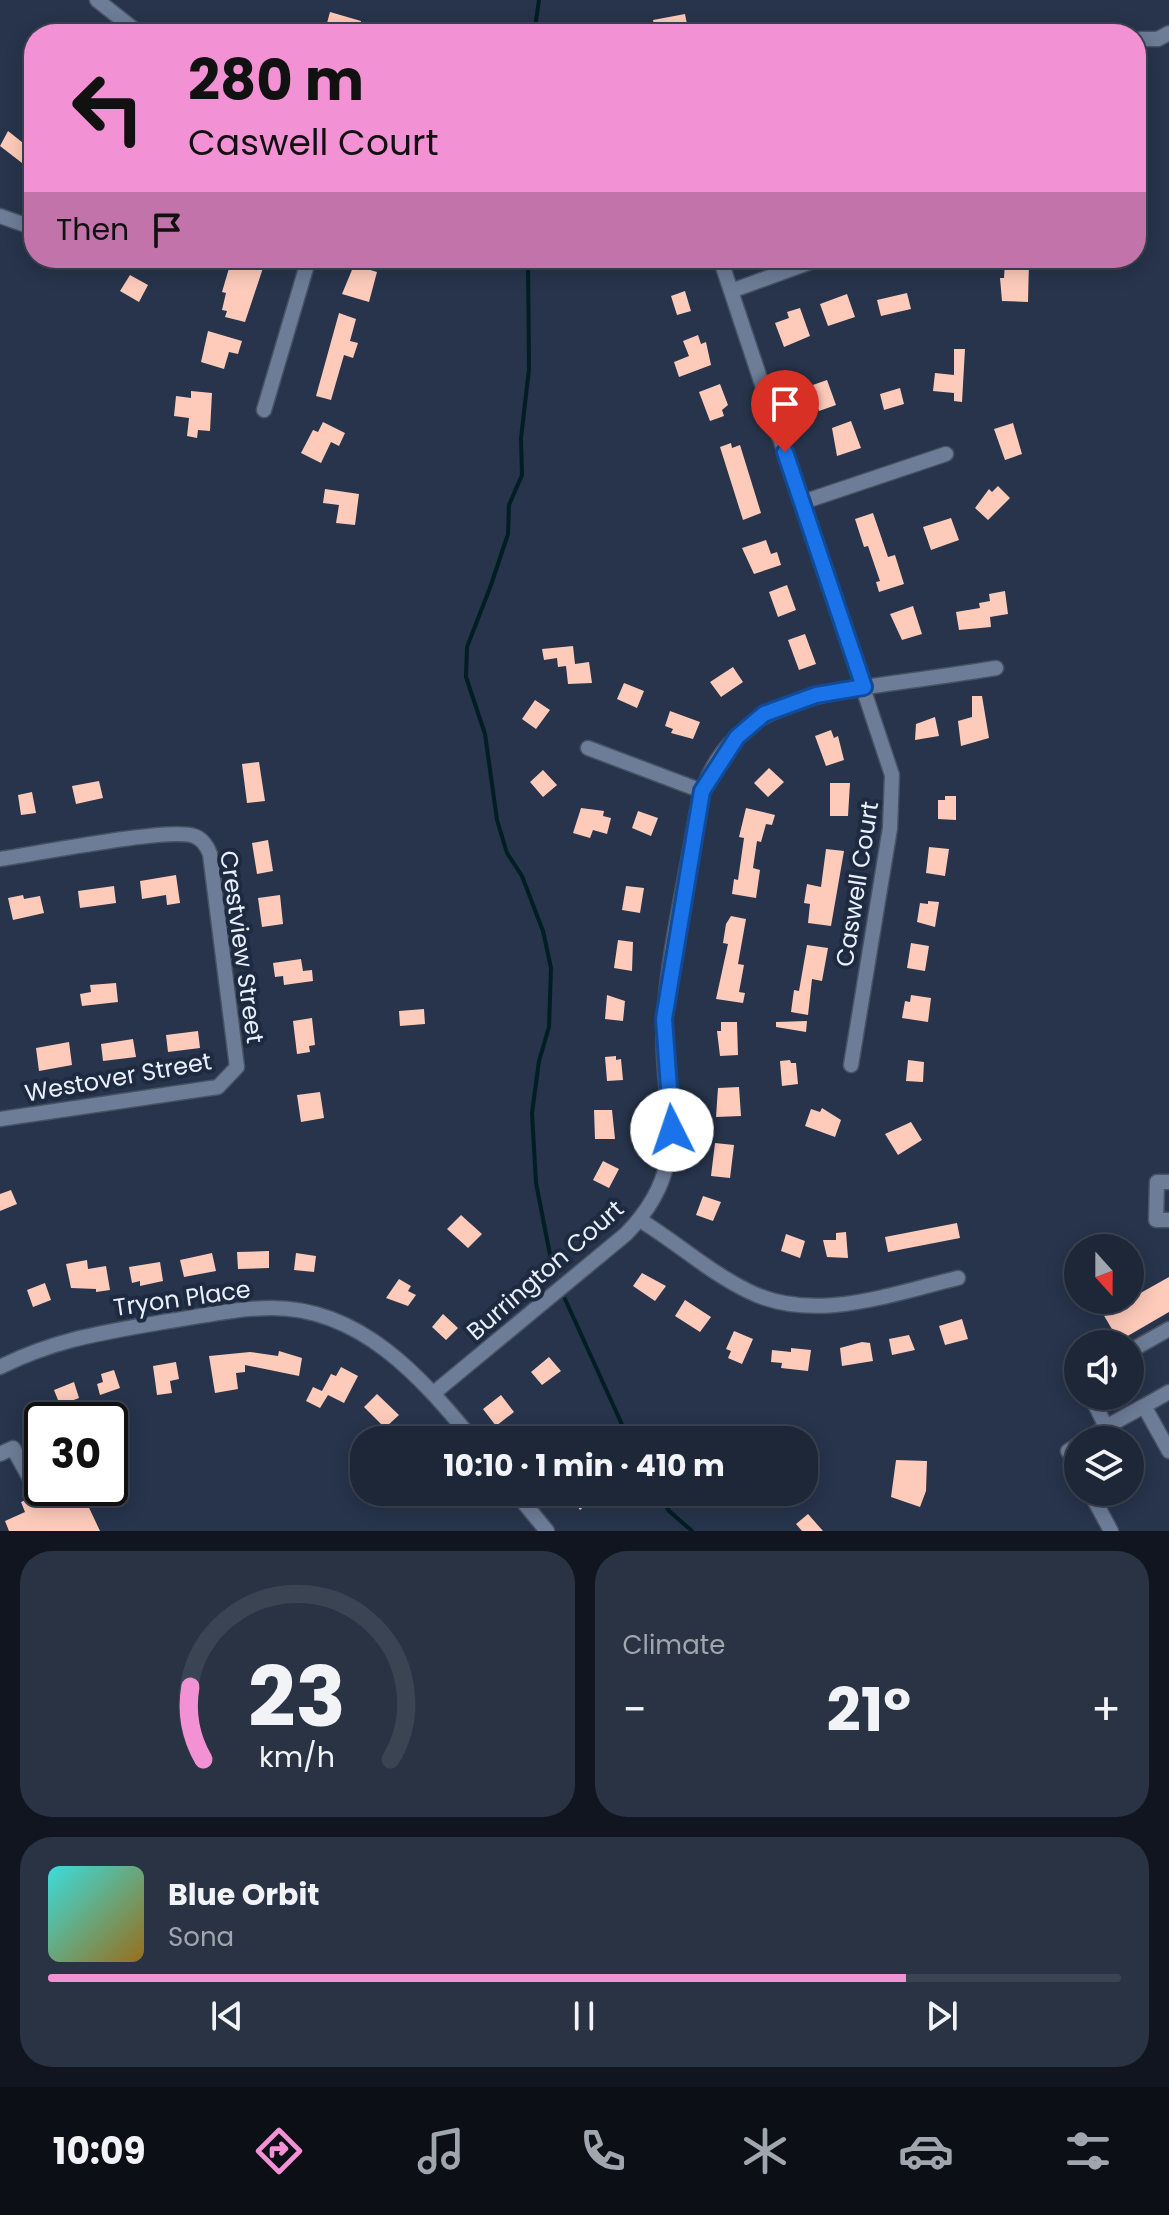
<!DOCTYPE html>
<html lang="en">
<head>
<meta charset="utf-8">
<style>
  :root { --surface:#1d2738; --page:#2a3343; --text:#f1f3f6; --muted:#a0a5ae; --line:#3b4453; --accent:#f391d5 }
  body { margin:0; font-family:Poppins,sans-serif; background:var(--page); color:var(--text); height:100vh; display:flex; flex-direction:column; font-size:30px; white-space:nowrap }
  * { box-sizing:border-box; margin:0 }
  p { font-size:26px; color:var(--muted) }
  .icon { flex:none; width:44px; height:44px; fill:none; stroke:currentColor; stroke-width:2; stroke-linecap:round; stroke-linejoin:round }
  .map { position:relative; height:1531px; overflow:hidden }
  .panel { display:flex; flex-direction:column; gap:20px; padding:20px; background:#10151f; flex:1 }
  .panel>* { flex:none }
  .top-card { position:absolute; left:24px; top:24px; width:1122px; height:244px; border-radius:32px; box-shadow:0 4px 20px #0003,0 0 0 2px var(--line); background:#f391d5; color:#111; overflow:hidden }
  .needle { width:52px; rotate:159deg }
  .tools { position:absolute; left:1064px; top:1234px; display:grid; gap:16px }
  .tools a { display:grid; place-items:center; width:80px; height:80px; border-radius:50%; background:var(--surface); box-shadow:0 4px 20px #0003,0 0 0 2px var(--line); font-size:40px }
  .speed { position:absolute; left:24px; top:1402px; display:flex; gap:16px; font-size:40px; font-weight:700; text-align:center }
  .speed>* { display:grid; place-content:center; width:104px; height:104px; border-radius:50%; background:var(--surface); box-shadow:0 4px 20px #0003,0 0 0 2px var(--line); line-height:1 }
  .speed .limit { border:4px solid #111; border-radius:12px; background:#fff; color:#111 }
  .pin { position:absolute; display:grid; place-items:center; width:68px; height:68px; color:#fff; margin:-82px -34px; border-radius:50% 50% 50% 0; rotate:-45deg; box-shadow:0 0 8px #0007 }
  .pin .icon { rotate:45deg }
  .me { position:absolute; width:88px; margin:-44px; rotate:356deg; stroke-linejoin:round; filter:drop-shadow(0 0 6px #0008) }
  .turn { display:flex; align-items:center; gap:28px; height:168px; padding:0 32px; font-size:36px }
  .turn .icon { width:104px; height:104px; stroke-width:2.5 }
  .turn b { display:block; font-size:56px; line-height:68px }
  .then { display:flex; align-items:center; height:76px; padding:0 32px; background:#0003; gap:16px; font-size:30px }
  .big { font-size:60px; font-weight:700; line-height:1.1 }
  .panel .card { flex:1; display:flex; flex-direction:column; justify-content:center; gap:12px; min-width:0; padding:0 28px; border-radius:32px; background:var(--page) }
  .panel .dial { align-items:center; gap:0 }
  .dial svg { height:208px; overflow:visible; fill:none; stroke:var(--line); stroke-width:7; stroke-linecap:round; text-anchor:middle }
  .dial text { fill:var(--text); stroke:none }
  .song { display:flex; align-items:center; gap:24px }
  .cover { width:96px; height:96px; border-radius:12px; background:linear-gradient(135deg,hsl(180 70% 55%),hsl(40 70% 35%)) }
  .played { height:8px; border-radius:4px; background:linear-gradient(90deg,var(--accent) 80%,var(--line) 80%) }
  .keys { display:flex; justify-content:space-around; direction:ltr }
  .heat { display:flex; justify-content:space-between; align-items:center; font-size:44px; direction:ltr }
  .panel .tiles { flex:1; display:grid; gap:20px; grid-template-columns:1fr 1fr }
  .card:last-child { grid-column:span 2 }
  .trip { position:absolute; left:350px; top:1426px; width:468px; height:80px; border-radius:32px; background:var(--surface); box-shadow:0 4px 20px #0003,0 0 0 2px var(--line); font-weight:700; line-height:80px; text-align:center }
  .dock { display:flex; height:128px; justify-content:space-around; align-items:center; background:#0c1016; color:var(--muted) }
  .dock .icon { width:56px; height:56px }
  .dock .current { color:var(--accent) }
  .dock b { font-size:36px; color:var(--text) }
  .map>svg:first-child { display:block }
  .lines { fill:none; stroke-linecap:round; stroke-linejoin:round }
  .stream { stroke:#001e24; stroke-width:4 }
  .building { fill:#fecbba }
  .minor-casing { stroke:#485265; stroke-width:17 }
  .minor { stroke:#6d7d97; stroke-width:14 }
  .route-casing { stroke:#114b97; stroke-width:20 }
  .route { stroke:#1a73e8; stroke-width:14 }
  .labels { text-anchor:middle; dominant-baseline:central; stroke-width:8; stroke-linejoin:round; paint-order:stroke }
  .street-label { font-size:24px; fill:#e9f0fc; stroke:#1d2a40 }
</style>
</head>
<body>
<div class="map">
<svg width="1169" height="1531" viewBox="0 0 1169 1531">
  <rect width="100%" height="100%" fill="#27344b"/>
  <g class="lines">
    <path class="stream" d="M534,34l5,-34
      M528,258l1,111 -8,69 1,37 -13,30 -1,29 -17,51 -24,62 -1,30 19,57 12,86 10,33 15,23 21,55 8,37 -2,59 -10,34 -7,52 4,70 18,92
      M565,1299l64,141
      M658,1492l11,19 23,20"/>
  </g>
  <path class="building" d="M330,12l31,9 -3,13h-34z
    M685,14l4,20h-33l-3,-14z
    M8,131l24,19 -10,13 -22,-17z
    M232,258h29l3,7 -19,57 -20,-5 2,-6 -5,-1 4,-17 -4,-1z
    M1005,262h24l-1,40 -26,-1 -2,-23h4z
    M354,265l23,7 -8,30 -27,-8z
    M130,275l18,10 -9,17 -19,-11z
    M685,291l6,20 -14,4 -6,-19z
    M907,293l4,16 -30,7 -4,-16z
    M847,294l8,23 -27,9 -8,-22z
    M800,308l10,28 -26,11 -9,-24 14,-5 -2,-6z
    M339,313l17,6 -6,22 8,2 -5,15 -9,-3 -13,45 -15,-4z
    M208,331l34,10 -4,13 -9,-2 -5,17 -23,-7z
    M698,335l3,9 5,-2 5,23 -32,12 -5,-15 15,-6 -6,-15z
    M954,349h11l-3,53 -8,-1v-8l-21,-2 2,-18 19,2z
    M827,380l9,25 -17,6 -9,-25z
    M720,384l8,21 -6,5 2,6 -14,5 -11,-29z
    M900,388l4,16 -20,6 -4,-16z
    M191,391l21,2 -2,38 -12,-1 -1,8 -10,-2 2,-18 -15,-2 2,-20 15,2z
    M851,421l10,27 -24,8 -5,-28z
    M323,422l22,11 -6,13 -8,-4 -10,21 -20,-10 12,-23 5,2z
    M1013,423l9,31 -17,6 -11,-31z
    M731,443l1,5 8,-3 21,68 -18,7 -23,-73z
    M998,486l12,12 -22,22 -13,-12 14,-19 3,3z
    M325,489l34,5 -4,31 -19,-2 3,-18 -16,-2z
    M873,513l15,44 7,-2 9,29 -25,8 -3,-10 4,-1 -12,-35 -4,1 -9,-28z
    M951,518l8,22 -28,10 -8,-23z
    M766,540l5,14 6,-2 4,13 -27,9 -12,-26z
    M787,585l9,25 -18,7 -9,-25z
    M1005,591l3,23 -18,3 1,10 -32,3 -3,-18 24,-4 -1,-5 11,-2 -1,-7z
    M913,606l9,28 -20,6 -12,-26z
    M805,634l11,30 -17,6 -11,-30z
    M573,646l2,18 14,-2 3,21 -24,1 -2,-18 -8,1 -1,-9 -13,2 -2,-11z
    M733,667l10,15 -22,15 -11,-15z
    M624,683l20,8 -7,17 -20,-9z
    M972,696h10l7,42 -28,8 -3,-25 14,-4z
    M535,700l15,10 -14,19 -14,-10z
    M670,711l30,11 -7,17 -22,-6 2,-4 -8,-3z
    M935,717l4,19 -24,4 1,-16z
    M831,730l3,8 4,-2 6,24 -18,6 -11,-30z
    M259,762l6,39 -18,2 -5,-39z
    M769,768l15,14 -16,15 -14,-14z
    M543,770l14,15 -14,12 -13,-15z
    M99,781l4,17 -27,6 -4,-18z
    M830,783h20l-2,33h-18z
    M32,792l4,21 -15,2 -3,-20z
    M945,796h11v24l-18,-1v-19h7z
    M581,808l23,3 -1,5 8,2 -4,16 -14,-4 -3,8 -17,-5z
    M746,808l29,7 -3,10 -6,-1 -5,18 -4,-1 -4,27 7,2 -4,28 -24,-4 2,-15 4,1 6,-42 -5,-1z
    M638,811l20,7 -7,18 -19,-8z
    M268,840l5,31 -16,3 -5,-31z
    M929,847l20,2 -4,27 -19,-3z
    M826,849l18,2 -13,75 -23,-3 2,-19 -6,-1 3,-19 14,3z
    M176,875l4,28 -13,2 -1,-10 -24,4 -2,-18z
    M114,886l2,17 -36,5 -2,-17z
    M626,886l18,2 -4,25 -18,-3z
    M23,895l1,4 16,-3 4,17 -31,7 -5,-22z
    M280,895l3,29 -21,3 -4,-29z
    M928,901l11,1 -4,25 -18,-5 3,-19 8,1z
    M731,916l15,3 -8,45 6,1 -5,27 6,1 -2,10 -27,-4 12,-55 -5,-1 3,-19z
    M618,940l15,2 -1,29 -18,-3z
    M911,943l18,3 -4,25 -18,-3z
    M807,945l21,3 -6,33 -10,-2 -4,36 -17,-3 3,-22 5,1z
    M301,959l2,12 9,-1 1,11 -29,4 -1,-9 -8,1 -2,-14z
    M116,983l2,19 -36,4 -2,-12 11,-2 -1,-7z
    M607,995l18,6 -2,20 -18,-2z
    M911,995l20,3 -3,24 -26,-4 3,-17 5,1z
    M424,1009l1,15 -25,2 -1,-15z
    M312,1018l3,27 -6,1 1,6 -13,2 -4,-33z
    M807,1021l-1,11 -30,-5v-5z
    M721,1022h16l1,33 -18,1 -3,-25h4z
    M198,1031l2,17 -32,4 -2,-17z
    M133,1039l3,18 -33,4 -2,-17z
    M69,1042l3,23 -33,6 -3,-23z
    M616,1056v4l5,-1 2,21 -16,1 -2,-24z
    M790,1060l1,3h5l2,21 -16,2 -2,-25z
    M908,1060l16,2 -1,20 -17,-1z
    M739,1087l2,29 -25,1 2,-29z
    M320,1092l4,26 -23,4 -4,-27z
    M822,1108l19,12 -6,17 -30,-11 6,-17 9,3z
    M594,1110h18l3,29h-20z
    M911,1122l11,18 -24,15 -13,-21z
    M715,1143l19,2 -4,33 -19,-2z
    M603,1161l16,8 -10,19 -16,-8z
    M11,1190l6,14 -17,7v-17z
    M703,1196l18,6 -8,19 -17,-6z
    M461,1215l21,19 -14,14 -21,-19z
    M957,1223l3,15 -72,14 -3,-15z
    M846,1232l2,26 -21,-1 -4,-17h13v-7z
    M786,1234l19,7 -5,17 -19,-7z
    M269,1251v17l-31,1 -1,-17z
    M212,1253l4,18 -32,6 -4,-17z
    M296,1253l20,3 -2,16 -20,-2z
    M87,1260l1,9 18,-3 4,24 -14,2v-3l-25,-1 -5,-24z
    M160,1262l3,19 -23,5v-5l-8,2 -3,-16z
    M642,1273l24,13 -11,15 -22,-15z
    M1169,1277v35l-50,29 -16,-27z
    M399,1279l12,7 -3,5 8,4 -8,11 -22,-8z
    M45,1283l6,17 -18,7 -6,-17z
    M685,1300l26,17 -11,15 -25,-16z
    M443,1314l15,14 -12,12 -14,-13z
    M962,1319l6,20 -23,6 -6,-19z
    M734,1331l19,8 -11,25 -14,-6 3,-7 -5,-2z
    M909,1335l6,15 -23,5 -3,-16z
    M862,1342l8,1 3,18 -31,5 -2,-18z
    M791,1348l20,2 -3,21 -27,-3 1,-5 -11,-1 1,-12 19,2z
    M279,1351l23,7 -3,18 -54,-11v7l-9,1 2,16 -23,4 -6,-37 41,-4 28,4z
    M549,1357l12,14 -19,14 -11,-13z
    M176,1362l3,17 -9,2 2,12 -15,2 -4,-29z
    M341,1367l17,9 -14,27 -16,-8 -8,13 -14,-7 7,-14 9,4 9,-17 5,2z
    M114,1370l6,18 -20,7 -3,-11 6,-2 -2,-8z
    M74,1382l5,16 -19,7 -6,-15z
    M377,1394l22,21 -14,13 -21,-21z
    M501,1395l13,17 -18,14 -13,-17z
    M896,1460l31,1 -1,30 -6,16 -29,-10z
    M440,1492h30l-18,15z
    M566,1492h24l4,6 -14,12z
    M61,1495l5,10 18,-8 16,34h-91l-4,-10 20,-9 -4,-10 14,-6 4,9z
    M808,1514l15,17h-21l-6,-7z"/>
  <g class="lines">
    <g class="minor-casing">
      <path id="minor" d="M97,0l43,34
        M1141,39h17l11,-6
        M0,216l34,12
        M720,258l172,517 -2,53 -39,237
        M731,291l91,-33
        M264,410l45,-152
        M803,502l143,-48
        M588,748l114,43
        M0,859c35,-5 169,-32 194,-23 9,3 13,10 16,18l27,213 -19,20 -218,32
        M1169,1182h-12l-1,38h13
        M640,1220c36,22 69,52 108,71 65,33 143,3 210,-13
        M1130,1351l39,-22
        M0,1367c57,-28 101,-34 163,-45 36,-5 72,-14 109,-14 89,0 149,69 201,132
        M435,1392l191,-158c72,-74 32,-128 38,-213 4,-70 22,-141 33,-210 21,-99 104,-115 189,-127 37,-5 74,-10 110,-16
        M1169,1392l-25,14 25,45
        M1106,1427l38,-21
        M1085,1440l21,-13 -15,-31
        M1078,1445l-10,6 10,19
        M0,1454l13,-6 16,29
        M515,1492l32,39
        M1090,1492l21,39"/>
    </g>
    <use href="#minor" class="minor"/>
  </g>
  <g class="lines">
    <g class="route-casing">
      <path id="route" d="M672,1130l-8,-111 38,-228 35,-54 27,-23 52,-19 48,-8 -79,-235"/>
    </g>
    <use href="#route" class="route"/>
  </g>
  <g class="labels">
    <g class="street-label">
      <text transform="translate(857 884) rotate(-81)">Caswell Court</text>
      <text transform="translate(242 947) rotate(82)">Crestview Street</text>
      <text transform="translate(118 1077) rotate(-10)">Westover Street</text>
      <text transform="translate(545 1270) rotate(-41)">Burrington Court</text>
      <text transform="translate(182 1298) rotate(-8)">Tryon Place</text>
    </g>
  </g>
</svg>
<div class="tools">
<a><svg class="needle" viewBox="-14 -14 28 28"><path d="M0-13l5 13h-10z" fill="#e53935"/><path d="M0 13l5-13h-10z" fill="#a0a5ae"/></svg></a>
<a><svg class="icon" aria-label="sound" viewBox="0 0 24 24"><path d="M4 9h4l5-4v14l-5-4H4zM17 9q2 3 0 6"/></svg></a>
<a><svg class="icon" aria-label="layers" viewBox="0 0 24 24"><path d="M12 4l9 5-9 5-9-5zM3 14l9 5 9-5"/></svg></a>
</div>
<div class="speed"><div class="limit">30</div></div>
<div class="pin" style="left:785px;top:452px;background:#d93025"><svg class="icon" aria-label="arrive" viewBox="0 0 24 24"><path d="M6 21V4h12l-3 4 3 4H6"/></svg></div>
<svg class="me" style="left:672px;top:1130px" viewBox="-20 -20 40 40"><circle r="19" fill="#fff"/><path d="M0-13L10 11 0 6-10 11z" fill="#1a73e8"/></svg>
<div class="trip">10:10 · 1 min · 410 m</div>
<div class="top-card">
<div class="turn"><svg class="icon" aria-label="left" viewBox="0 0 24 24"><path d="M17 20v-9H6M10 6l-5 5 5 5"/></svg><div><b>280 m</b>Caswell Court</div></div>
<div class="then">Then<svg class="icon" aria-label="arrive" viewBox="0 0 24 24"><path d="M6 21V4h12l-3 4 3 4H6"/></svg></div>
</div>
</div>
<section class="panel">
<div class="tiles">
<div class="card dial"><svg viewBox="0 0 100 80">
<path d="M14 69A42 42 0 1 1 86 69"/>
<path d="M14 69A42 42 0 0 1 9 41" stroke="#f391d5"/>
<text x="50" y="56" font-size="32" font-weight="700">23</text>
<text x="50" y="72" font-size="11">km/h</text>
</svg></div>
<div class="card"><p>Climate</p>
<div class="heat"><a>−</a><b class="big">21°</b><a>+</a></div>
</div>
<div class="card">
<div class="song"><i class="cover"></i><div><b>Blue Orbit</b><p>Sona</p></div></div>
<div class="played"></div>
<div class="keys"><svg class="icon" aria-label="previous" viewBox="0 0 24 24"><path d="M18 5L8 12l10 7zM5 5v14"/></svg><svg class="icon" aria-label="pause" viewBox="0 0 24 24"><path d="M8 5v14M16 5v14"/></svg><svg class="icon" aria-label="next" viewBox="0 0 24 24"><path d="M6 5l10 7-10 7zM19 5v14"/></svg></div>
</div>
</div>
</section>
<nav class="dock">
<b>10:09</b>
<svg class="icon current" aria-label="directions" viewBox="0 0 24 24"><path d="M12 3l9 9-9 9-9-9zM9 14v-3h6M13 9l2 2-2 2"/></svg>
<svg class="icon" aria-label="music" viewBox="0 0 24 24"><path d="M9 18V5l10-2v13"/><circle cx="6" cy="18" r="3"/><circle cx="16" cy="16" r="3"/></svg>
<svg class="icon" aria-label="phone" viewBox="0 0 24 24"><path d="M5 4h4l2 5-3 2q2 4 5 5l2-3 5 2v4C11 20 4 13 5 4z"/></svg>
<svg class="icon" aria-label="climate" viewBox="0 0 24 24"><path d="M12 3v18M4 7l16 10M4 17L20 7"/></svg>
<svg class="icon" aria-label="car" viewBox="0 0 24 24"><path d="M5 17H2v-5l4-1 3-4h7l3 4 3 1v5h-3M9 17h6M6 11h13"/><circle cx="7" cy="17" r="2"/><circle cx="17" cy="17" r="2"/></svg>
<svg class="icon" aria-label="filters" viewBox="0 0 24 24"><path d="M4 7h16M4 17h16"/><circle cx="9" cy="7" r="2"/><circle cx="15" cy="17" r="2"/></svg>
</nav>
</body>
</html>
